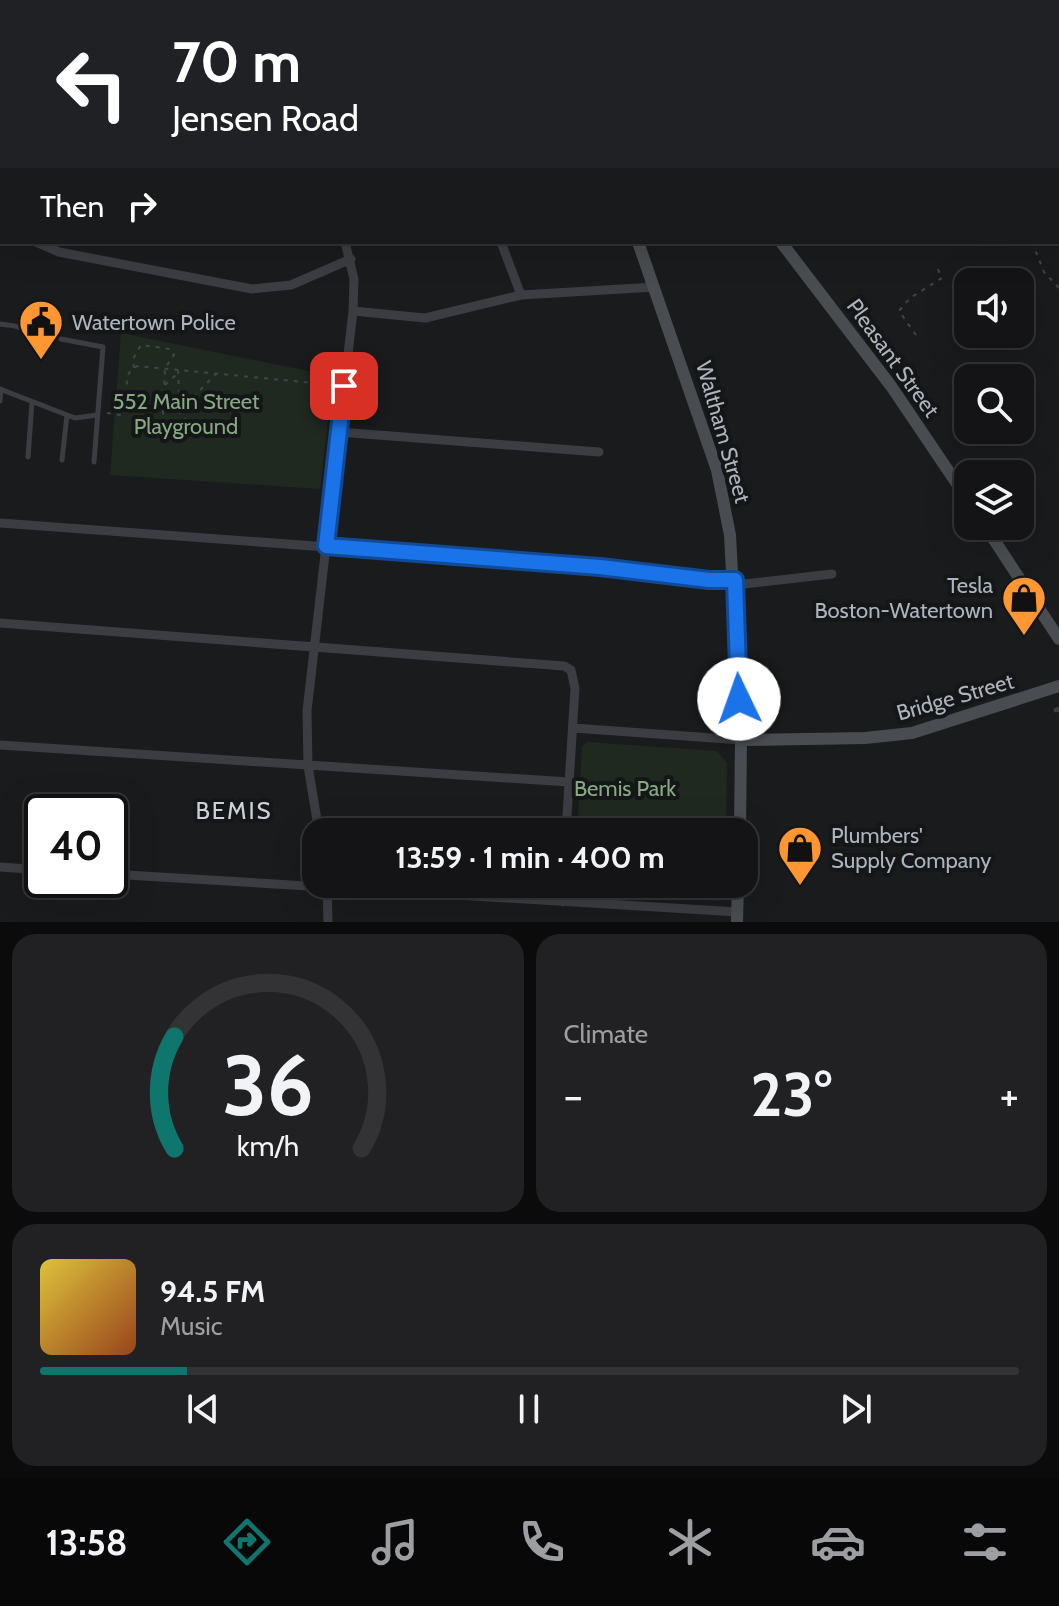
<!DOCTYPE html>
<html lang="en">
<head>
<meta charset="utf-8">
<style>
  :root { --surface:#141416; --page:#212123; --text:#f1f3f6; --muted:#9d9ea1; --line:#333335; --accent:#0f766e }
  body { margin:0; font-family:Cabin,sans-serif; background:var(--page); color:var(--text); height:100vh; display:flex; flex-direction:column; font-size:30px; white-space:nowrap }
  * { box-sizing:border-box; margin:0 }
  p { font-size:26px; color:var(--muted) }
  .icon { flex:none; width:44px; height:44px; fill:none; stroke:currentColor; stroke-width:2; stroke-linecap:round; stroke-linejoin:round }
  .map { position:relative; height:922px; overflow:hidden }
  .drawer { display:flex; flex-direction:column; gap:12px; padding:12px; background:#0b0b0c; flex:1 }
  .drawer>* { flex:none }
  .banner { position:absolute; left:0px; top:0px; width:1060px; height:244px; box-shadow:0 8px 32px #0002,0 0 0 2px var(--line); background:#202124; color:#fff; overflow:hidden }
  .fabs { position:absolute; left:954px; top:268px; display:grid; gap:16px }
  .fabs a { display:grid; place-items:center; width:80px; height:80px; border-radius:16px; background:var(--surface); box-shadow:0 8px 32px #0002,0 0 0 2px var(--line); font-size:40px }
  .speed { position:absolute; left:24px; top:794px; display:flex; gap:16px; font-size:40px; font-weight:700; text-align:center }
  .speed>* { display:grid; place-content:center; width:104px; height:104px; border-radius:50%; background:var(--surface); box-shadow:0 8px 32px #0002,0 0 0 2px var(--line); line-height:1 }
  .speed .limit { border:4px solid #111; border-radius:12px; background:#fff; color:#111 }
  .pin { position:absolute; display:grid; place-items:center; width:68px; height:68px; color:#fff; margin:-34px; border-radius:16px; box-shadow:0 4px 12px #0006 }
  .me { position:absolute; width:88px; margin:-44px; rotate:357deg; stroke-linejoin:round; filter:drop-shadow(0 0 6px #0008) }
  .turn { display:flex; align-items:center; gap:28px; height:168px; padding:0 40px; font-size:36px }
  .turn .icon { width:104px; height:104px; stroke-width:2.5 }
  .turn b { display:block; font-size:56px; line-height:68px }
  .then { display:flex; align-items:center; height:76px; padding:0 40px; background:#0003; gap:16px; font-size:30px }
  .big { font-size:60px; font-weight:800; line-height:1.1 }
  .drawer .widget { flex:1; display:flex; flex-direction:column; justify-content:center; gap:12px; min-width:0; padding:0 28px; border-radius:24px; background:var(--page) }
  .drawer .dial { align-items:center; gap:0 }
  .dial svg { height:208px; overflow:visible; fill:none; stroke:var(--line); stroke-width:7; stroke-linecap:round; text-anchor:middle }
  .dial text { fill:var(--text); stroke:none }
  .song { display:flex; align-items:center; gap:24px }
  .cover { width:96px; height:96px; border-radius:12px; background:linear-gradient(135deg,hsl(50 70% 55%),hsl(20 70% 35%)) }
  .played { height:8px; border-radius:4px; background:linear-gradient(90deg,var(--accent) 15%,var(--line) 15%) }
  .keys { display:flex; justify-content:space-around; direction:ltr }
  .heat { display:flex; justify-content:space-between; align-items:center; font-size:44px; direction:ltr }
  .drawer .tiles { flex:1; display:grid; gap:12px; grid-template-columns:1fr 1fr }
  .widget:last-child { grid-column:span 2 }
  .trip { position:absolute; left:302px; top:818px; width:456px; height:80px; border-radius:24px; background:var(--surface); box-shadow:0 8px 32px #0002,0 0 0 2px var(--line); font-weight:800; line-height:80px; text-align:center }
  .dock { display:flex; height:128px; justify-content:space-around; align-items:center; background:#080809; color:var(--muted) }
  .dock .icon { width:56px; height:56px }
  .dock .selected { color:var(--accent) }
  .dock b { font-size:36px; color:var(--text) }
  .map>svg:first-child { display:block }
  .green { fill:#202920 }
  .lines { fill:none; stroke-linecap:round; stroke-linejoin:round }
  .path { stroke:#414549; stroke-width:2; stroke-dasharray:4 6; stroke-linecap:butt }
  .lane { stroke:#3b3d42; stroke-width:5 }
  .street { stroke:#3b3d42; stroke-width:9 }
  .secondary { stroke:#494d52; stroke-width:12 }
  .route-casing { stroke:#114b97; stroke-width:20 }
  .route { stroke:#1a73e8; stroke-width:14 }
  .labels { text-anchor:middle; dominant-baseline:central; stroke-width:8; stroke-linejoin:round; paint-order:stroke }
  .poi-label { font-size:22px; fill:#acb4bd; stroke:#151618; text-anchor:start }
  .street-label { font-size:22px; fill:#acb4bd; stroke:#151618 }
  .park-label { font-size:22px; fill:#86a982; stroke:#151618 }
  .neighbourhood-label { font-size:24px; letter-spacing:2px; fill:#cdd2d9; stroke:#151618 }
</style>
</head>
<body>
<div class="map">
<svg width="1059" height="922" viewBox="0 0 1059 922">
  <rect width="100%" height="100%" fill="#1a1b1d"/>
  <path class="green" d="M121,333l212,43 -13,113 -210,-14z
    M587,742l130,9 10,12 -1,69h-149l5,-85z
    M574,884h151l-1,13 -4,4 -143,-10z"/>
  <g class="lines">
    <path class="path" d="M780,0l3,2
      M982,0l3,2
      M739,2l4,-2
      M1058,63l1,1
      M1032,242l12,30 15,16
      M916,335l-17,-24 11,-13 32,-20 -6,-13
      M134,368l-1,-9 8,-14 29,4 4,6 -9,13 -2,48
      M178,370l2,43 5,6
      M165,385l13,-12
      M193,397l23,-23
      M107,413l14,2 8,-4c6,-17 -13,-33 8,-45l198,19"/>
    <path class="lane" d="M0,324l15,2 26,10
      M61,339l42,8 -9,115
      M0,389l75,29 22,-3
      M0,401l1,-12
      M28,457l4,-55
      M62,460l5,-45
      M1056,710l3,-1"/>
    <path class="street" d="M95,0l10,2
      M242,0l1,2
      M0,112h2
      M36,242l23,10 193,37 39,-4 60,-26
      M501,242l20,53
      M353,311l72,7 96,-23 134,-8
      M339,432l260,20
      M0,523l600,44 109,13h26
      M735,585l97,-11
      M0,623l564,43 7,4 4,18 -9,144
      M573,728l168,12
      M0,745l569,37
      M319,832l-11,-66 -1,-55 46,-400 1,-32 -9,-37
      M0,867l42,3
      M110,874l628,38
      M327,884l1,38
      M563,902l1,-18"/>
    <path class="secondary" d="M596,0l1,2
      M638,242l79,228 13,65 11,205 -1,92
      M781,242l110,144 77,114
      M985,526l74,113
      M741,740l124,-2 47,-5 147,-47
      M737,922l1,-38"/>
  </g>
  <g class="lines">
    <g class="route-casing">
      <path id="route" d="M344,386l-18,160 274,21 109,13h26l4,119"/>
    </g>
    <use href="#route" class="route"/>
  </g>
  <defs>
    <g id="civic-pin" transform="scale(2.3)"><path d="M0 17L-7.5 6A9.5 9.5 0 1 1 7.5 6Z" fill="#fe9631" stroke="#151618"/><path d="M-.6-6.5H3V-4.5H.6V-3L4-1V1h2V6H-6V1h2V-1L-.6-3ZM-1.2 2.5V6h2.4V2.5Z" fill="#111"/></g>
    <g id="shop-pin" transform="scale(2.3)"><path d="M0 17L-7.5 6A9.5 9.5 0 1 1 7.5 6Z" fill="#fe9631" stroke="#151618"/><path d="M-5-2.5h2.3a2.7 3.5 0 0 1 5.4 0H5L5.5 6h-11ZM-1.5-2.5h3a1.5 2.3 0 0 0-3 0Z" fill="#111"/></g>
  </defs>
  <g fill-rule="evenodd">
    <use href="#civic-pin" x="41" y="322"/>
    <use href="#shop-pin" x="1024" y="598"/>
    <use href="#shop-pin" x="800" y="848"/>
  </g>
  <g class="labels">
    <g class="poi-label">
      <text x="72" y="322">Watertown Police</text>
      <text x="993" y="585" text-anchor="end">Tesla<tspan x="993" dy="25">Boston-Watertown</tspan></text>
      <text x="831" y="835">Plumbers'<tspan x="831" dy="25">Supply Company</tspan></text>
    </g>
    <g class="street-label">
      <text transform="translate(893 358) rotate(54)">Pleasant Street</text>
      <text transform="translate(723 432) rotate(74)">Waltham Street</text>
      <text transform="translate(955 697) rotate(-16)">Bridge Street</text>
    </g>
    <g class="park-label">
      <text x="186" y="401">552 Main Street<tspan x="186" dy="25">Playground</tspan></text>
      <text x="625" y="788">Bemis Park</text>
    </g>
    <g class="neighbourhood-label">
      <text x="234" y="810">BEMIS</text>
    </g>
  </g>
</svg>
<div class="fabs">
<a><svg class="icon" aria-label="sound" viewBox="0 0 24 24"><path d="M4 9h4l5-4v14l-5-4H4zM17 9q2 3 0 6"/></svg></a>
<a><svg class="icon" aria-label="search" viewBox="0 0 24 24"><circle cx="10" cy="10" r="6"/><path d="M15 15l6 6"/></svg></a>
<a><svg class="icon" aria-label="layers" viewBox="0 0 24 24"><path d="M12 4l9 5-9 5-9-5zM3 14l9 5 9-5"/></svg></a>
</div>
<div class="speed"><div class="limit">40</div></div>
<div class="pin" style="left:344px;top:386px;background:#d93025"><svg class="icon" aria-label="arrive" viewBox="0 0 24 24"><path d="M6 21V4h12l-3 4 3 4H6"/></svg></div>
<svg class="me" style="left:739px;top:699px" viewBox="-20 -20 40 40"><circle r="19" fill="#fff"/><path d="M0-13L10 11 0 6-10 11z" fill="#1a73e8"/></svg>
<div class="trip">13:59 · 1 min · 400 m</div>
<div class="banner">
<div class="turn"><svg class="icon" aria-label="left" viewBox="0 0 24 24"><path d="M17 20v-9H6M10 6l-5 5 5 5"/></svg><div><b>70 m</b>Jensen Road</div></div>
<div class="then">Then<svg class="icon" aria-label="right" viewBox="0 0 24 24"><path d="M7 20v-9h11M14 6l5 5-5 5"/></svg></div>
</div>
</div>
<section class="drawer">
<div class="tiles">
<div class="widget dial"><svg viewBox="0 0 100 80">
<path d="M14 69A42 42 0 1 1 86 69"/>
<path d="M14 69A42 42 0 0 1 14 26" stroke="#0f766e"/>
<text x="50" y="56" font-size="32" font-weight="700">36</text>
<text x="50" y="72" font-size="11">km/h</text>
</svg></div>
<div class="widget"><p>Climate</p>
<div class="heat"><a>−</a><b class="big">23°</b><a>+</a></div>
</div>
<div class="widget">
<div class="song"><i class="cover"></i><div><b>94.5 FM</b><p>Music</p></div></div>
<div class="played"></div>
<div class="keys"><svg class="icon" aria-label="previous" viewBox="0 0 24 24"><path d="M18 5L8 12l10 7zM5 5v14"/></svg><svg class="icon" aria-label="pause" viewBox="0 0 24 24"><path d="M8 5v14M16 5v14"/></svg><svg class="icon" aria-label="next" viewBox="0 0 24 24"><path d="M6 5l10 7-10 7zM19 5v14"/></svg></div>
</div>
</div>
</section>
<nav class="dock">
<b>13:58</b>
<svg class="icon selected" aria-label="directions" viewBox="0 0 24 24"><path d="M12 3l9 9-9 9-9-9zM9 14v-3h6M13 9l2 2-2 2"/></svg>
<svg class="icon" aria-label="music" viewBox="0 0 24 24"><path d="M9 18V5l10-2v13"/><circle cx="6" cy="18" r="3"/><circle cx="16" cy="16" r="3"/></svg>
<svg class="icon" aria-label="phone" viewBox="0 0 24 24"><path d="M5 4h4l2 5-3 2q2 4 5 5l2-3 5 2v4C11 20 4 13 5 4z"/></svg>
<svg class="icon" aria-label="climate" viewBox="0 0 24 24"><path d="M12 3v18M4 7l16 10M4 17L20 7"/></svg>
<svg class="icon" aria-label="car" viewBox="0 0 24 24"><path d="M5 17H2v-5l4-1 3-4h7l3 4 3 1v5h-3M9 17h6M6 11h13"/><circle cx="7" cy="17" r="2"/><circle cx="17" cy="17" r="2"/></svg>
<svg class="icon" aria-label="filters" viewBox="0 0 24 24"><path d="M4 7h16M4 17h16"/><circle cx="9" cy="7" r="2"/><circle cx="15" cy="17" r="2"/></svg>
</nav>
</body>
</html>
